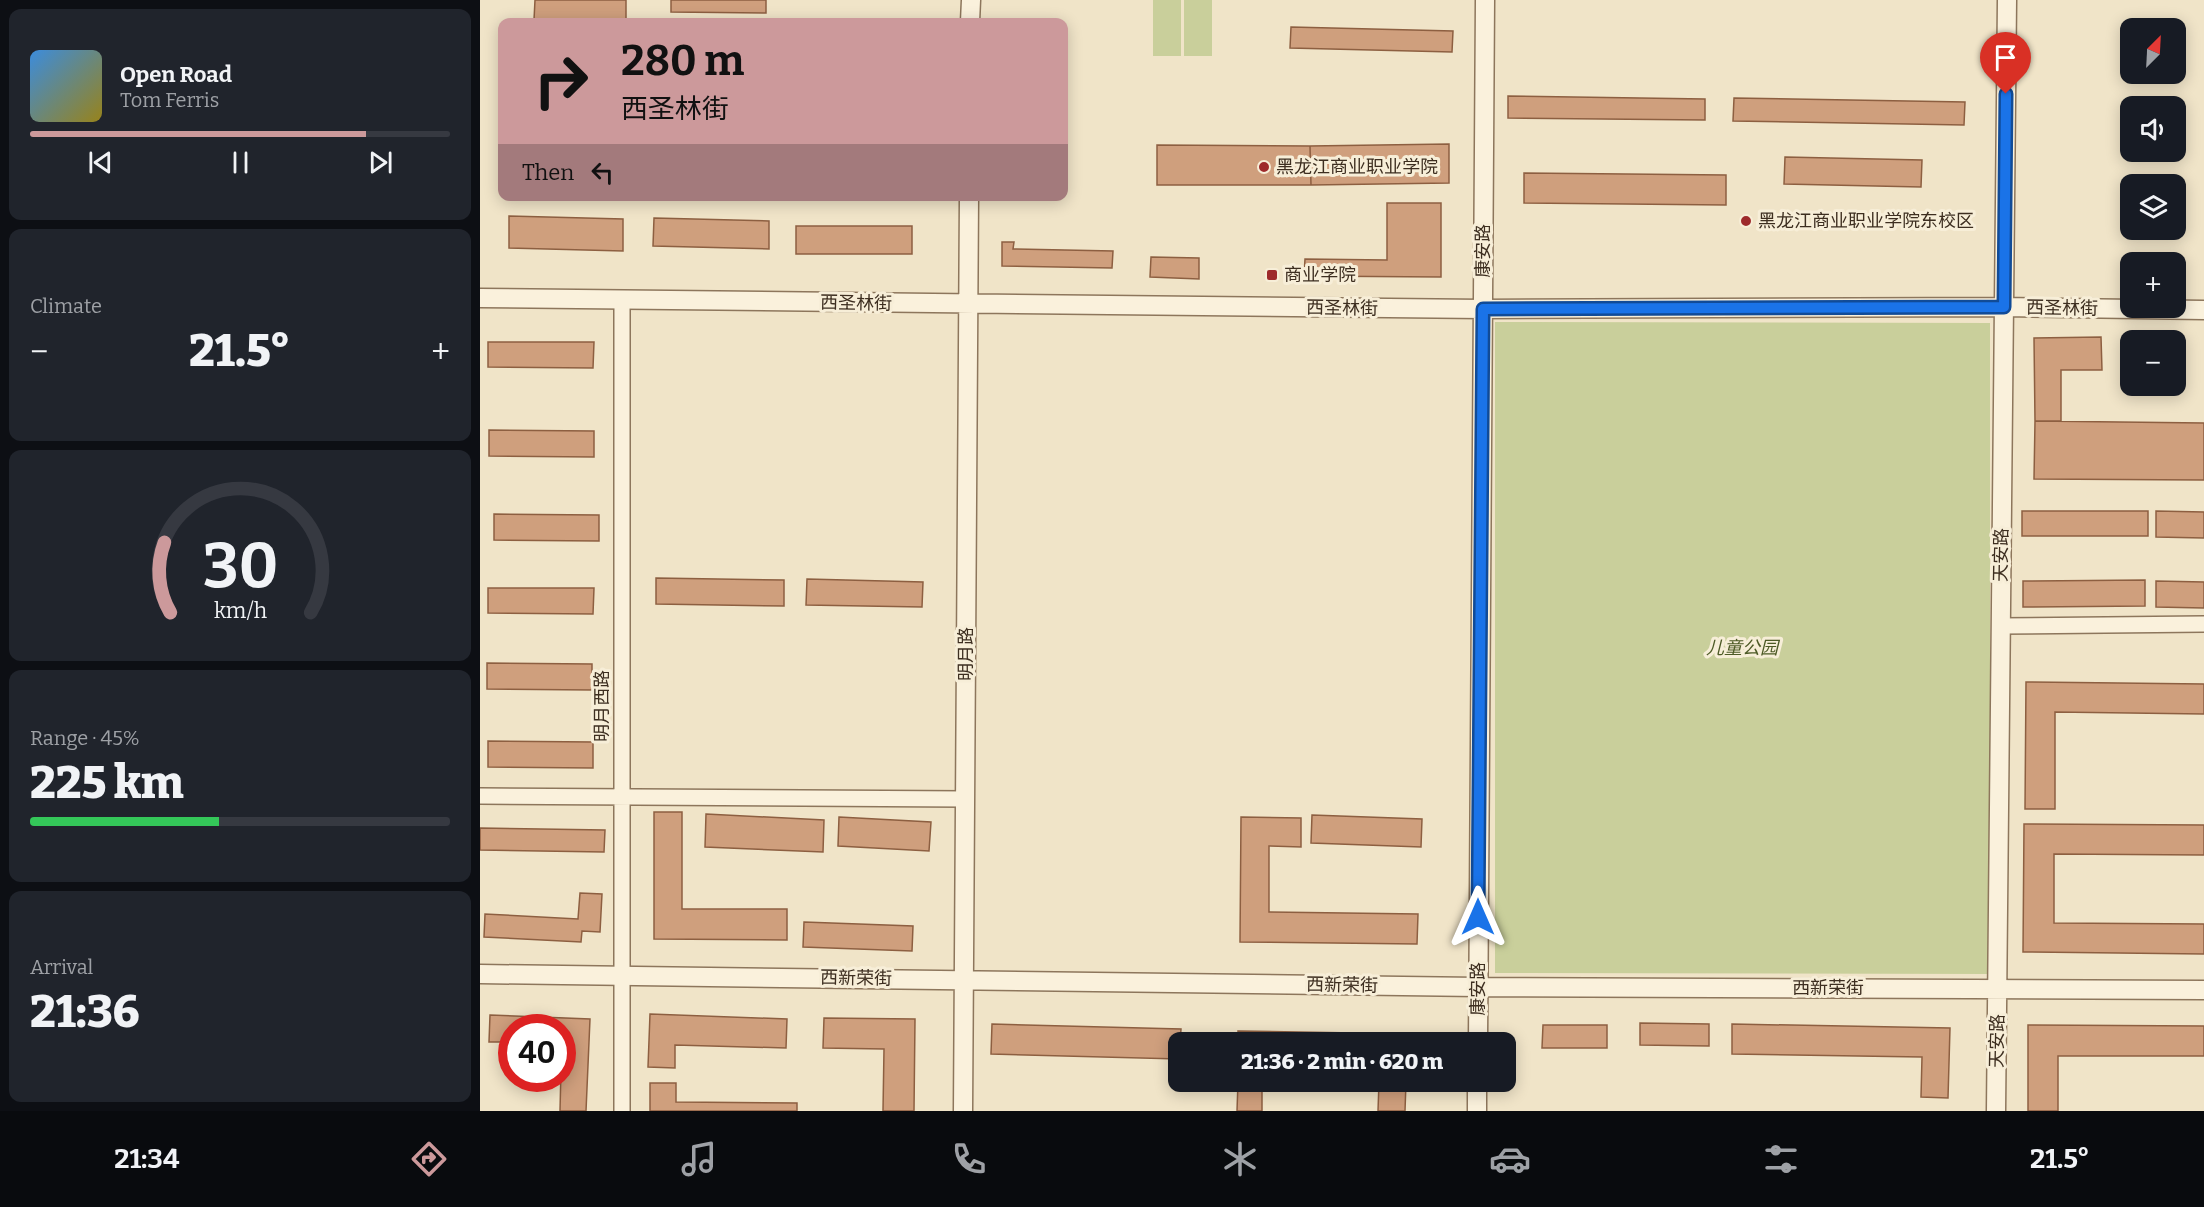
<!DOCTYPE html>
<html lang="en">
<head>
<meta charset="utf-8">
<style>
  :root { --surface:#171b24; --page:#20242c; --text:#f1f3f6; --muted:#9ea1a6; --line:#363941; --accent:#cc999b }
  body { margin:0; font-family:Bitter,"Noto Sans SC",serif; background:var(--page); color:var(--text); height:100vh; display:flex; flex-direction:column; font-size:22px; white-space:nowrap }
  * { box-sizing:border-box; margin:0 }
  p { font-size:20px; color:var(--muted) }
  .icon { flex:none; width:33px; height:33px; fill:none; stroke:currentColor; stroke-width:2; stroke-linecap:round; stroke-linejoin:round }
  .map { position:relative; flex:1; overflow:hidden }
  .side { display:flex; flex-direction:column; gap:9px; padding:9px; background:#0d0f14; width:480px }
  .side>* { flex:none }
  .hud { position:absolute; left:18px; top:18px; width:570px; height:183px; border-radius:12px; box-shadow:0 3px 15px #0003; background:#cc999b; color:#111; overflow:hidden }
  .needle { width:39px; rotate:24deg }
  .buttons { position:absolute; left:1640px; top:18px; display:grid; gap:12px }
  .buttons a { display:grid; place-items:center; width:66px; height:66px; border-radius:12px; background:var(--surface); box-shadow:0 3px 15px #0003; font-size:30px }
  .speed { position:absolute; left:18px; top:1014px; display:flex; gap:12px; font-size:30px; font-weight:700; text-align:center }
  .speed>* { display:grid; place-content:center; width:78px; height:78px; border-radius:50%; background:var(--surface); box-shadow:0 3px 15px #0003; line-height:1 }
  .speed .limit { border:9px solid #d22; background:#fff; color:#111 }
  .pin { position:absolute; display:grid; place-items:center; width:51px; height:51px; color:#fff; margin:-62px -26px; border-radius:50% 50% 50% 0; rotate:-45deg; box-shadow:0 0 6px #0007 }
  .pin .icon { rotate:45deg }
  .me { position:absolute; width:66px; margin:-33px; rotate:0deg; stroke-linejoin:round; filter:drop-shadow(0 0 4px #0008) }
  .turn { display:flex; align-items:center; gap:21px; height:126px; padding:0 24px; font-size:27px }
  .turn .icon { width:78px; height:78px; stroke-width:2.5 }
  .turn b { display:block; font-size:42px; line-height:51px }
  .then { display:flex; align-items:center; height:57px; padding:0 24px; background:#0003; gap:12px; font-size:22px }
  .big { font-size:45px; font-weight:800; line-height:1.1 }
  .side .card { flex:1; display:flex; flex-direction:column; justify-content:center; gap:9px; min-width:0; padding:0 21px; border-radius:12px; background:var(--page) }
  .side .dial { align-items:center; gap:0 }
  .dial svg { height:156px; overflow:visible; fill:none; stroke:var(--line); stroke-width:7; stroke-linecap:round; text-anchor:middle }
  .dial text { fill:var(--text); stroke:none }
  .song { display:flex; align-items:center; gap:18px }
  .cover { width:72px; height:72px; border-radius:9px; background:linear-gradient(135deg,hsl(210 70% 55%),hsl(50 70% 35%)) }
  .played { height:6px; border-radius:3px; background:linear-gradient(90deg,var(--accent) 80%,var(--line) 80%) }
  .keys { display:flex; justify-content:space-around; direction:ltr }
  .heat { display:flex; justify-content:space-between; align-items:center; font-size:33px; direction:ltr }
  .charge { height:9px; border-radius:4px; background:linear-gradient(90deg,#34c759 45%,var(--line) 0) }
  .trip { position:absolute; left:688px; top:1032px; width:348px; height:60px; border-radius:12px; background:var(--surface); box-shadow:0 3px 15px #0003; font-weight:800; line-height:60px; text-align:center }
  .tab-bar { display:flex; height:96px; justify-content:space-around; align-items:center; background:#090b0e; color:var(--muted) }
  .tab-bar .icon { width:42px; height:42px }
  .tab-bar .on { color:var(--accent) }
  .tab-bar b { font-size:27px; color:var(--text) }
  main { display:flex; flex:1; min-height:0 }
  .map>svg:first-child { display:block }
  .green { fill:#c9cf9b }
  .building { fill:#cf9f7d; stroke:#8d5f41; stroke-width:1.5 }
  .lines { fill:none; stroke-linecap:round; stroke-linejoin:round }
  .minor-casing { stroke:#8d765c; stroke-width:18 }
  .tertiary-casing { stroke:#8d765c; stroke-width:21 }
  .minor { stroke:#faf1dc; stroke-width:15 }
  .tertiary { stroke:#faf1dc; stroke-width:18 }
  .route-casing { stroke:#114b97; stroke-width:15 }
  .route { stroke:#1a73e8; stroke-width:10 }
  .poi-dot { fill:#9e2a2b; stroke:#f7eed8; stroke-width:2 }
  .labels { text-anchor:middle; dominant-baseline:central; stroke-width:6; stroke-linejoin:round; paint-order:stroke }
  .poi-label { font-size:18px; fill:#3d2e20; stroke:#f7eed8; text-anchor:start }
  .street-label { font-size:18px; fill:#3d2e20; stroke:#f7eed8 }
  .park-label { font-size:18px; font-style:italic; fill:#4d5a26; stroke:#f7eed8 }
</style>
</head>
<body>
<main>
<section class="side">
<div class="card">
<div class="song"><i class="cover"></i><div><b>Open Road</b><p>Tom Ferris</p></div></div>
<div class="played"></div>
<div class="keys"><svg class="icon" aria-label="previous" viewBox="0 0 24 24"><path d="M18 5L8 12l10 7zM5 5v14"/></svg><svg class="icon" aria-label="pause" viewBox="0 0 24 24"><path d="M8 5v14M16 5v14"/></svg><svg class="icon" aria-label="next" viewBox="0 0 24 24"><path d="M6 5l10 7-10 7zM19 5v14"/></svg></div>
</div>
<div class="card"><p>Climate</p>
<div class="heat"><a>−</a><b class="big">21.5°</b><a>+</a></div>
</div>
<div class="card dial"><svg viewBox="0 0 100 80">
<path d="M14 69A42 42 0 1 1 86 69"/>
<path d="M14 69A42 42 0 0 1 11 33" stroke="#cc999b"/>
<text x="50" y="56" font-size="32" font-weight="700">30</text>
<text x="50" y="72" font-size="11">km/h</text>
</svg></div>
<div class="card"><p>Range · 45%</p><b class="big">225 km</b><div class="charge"></div></div>
<div class="card"><p>Arrival</p><b class="big">21:36</b></div>
</section>
<div class="map">
<svg width="1724" height="1111" viewBox="0 0 1724 1111">
  <rect width="100%" height="100%" fill="#f0e4c8"/>
  <path class="green" d="M673,0h28v56h-28z
    M704,0h28v56h-28z
    M1015,322l495,1v651l-495,-1z"/>
  <path class="building" d="M55,0h91v22l-92,-2z
    M191,0h95v13l-95,-1z
    M811,27l162,4 -1,21 -162,-4z
    M1028,96l197,3v21l-197,-2z
    M1254,98l231,4 -1,23 -231,-4z
    M969,144v39l-138,2 -1,-39z
    M677,145l153,1 1,39h-154z
    M1305,157l137,3 -1,27 -137,-3z
    M1044,173l202,2v30l-202,-2z
    M907,203h54v74l-137,-1 1,-17 82,1z
    M29,216l114,3v32l-114,-3z
    M174,218l115,3v28l-116,-3z
    M316,226h116v28h-116z
    M522,242h12l-1,7 100,2 -1,17 -110,-2z
    M671,257l48,1v21l-49,-2z
    M1621,337l1,33h-41v51h-26l-1,-83z
    M8,342h106l-1,26 -105,-1z
    M1555,421l169,2v57l-170,-1z
    M9,430l105,1v26l-105,-1z
    M1542,511h126v25h-126z
    M1676,511l48,1v26l-48,-1z
    M14,514l105,1v26l-105,-1z
    M176,578l128,2v26l-128,-2z
    M327,579l116,3 -1,25 -116,-2z
    M1665,580v26l-122,1v-26z
    M1676,581l48,1v26l-48,-1z
    M8,588h106l-1,26 -105,-1z
    M7,663l105,1v26l-105,-1z
    M1546,682l178,2v30l-149,-2v97h-30z
    M8,741l105,1v26l-105,-1z
    M174,812h28v97h105v31l-133,-1z
    M226,814l118,6 -1,32 -118,-5z
    M832,815l110,4 -1,28 -110,-4z
    M359,817l92,5 -2,29 -91,-5z
    M761,817l60,1v29l-32,-1v66l149,2 -1,30 -177,-2z
    M1544,824l180,1v30l-150,-1v69l150,1v30l-181,-2z
    M0,828l125,2 -1,22 -124,-2z
    M100,893l22,1 -2,38 -18,-1 -1,11 -97,-5 1,-23 93,5z
    M324,922l109,4 -1,25 -109,-4z
    M170,1014l137,5 -1,29 -111,-3v23l-27,-1z
    M10,1015l100,4 -4,92h-26l2,-83h-50v14h-23z
    M344,1018l91,1 -1,92h-31l1,-62 -61,-1z
    M1160,1023l69,1v22l-69,-1z
    M512,1024l189,5 -2,30 -188,-5z
    M1252,1024l218,4 -2,70 -27,-1 1,-40 -190,-3z
    M1063,1025h64v23h-65z
    M1548,1025l176,1v30h-146v55h-30z
    M758,1031l117,2 -1,7h33v2h-149z
    M758,1082h24v29h-25z
    M899,1082h27l-1,29h-27z
    M170,1083h26v19l121,1v8h-147z"/>
  <g class="lines">
    <g class="minor-casing">
      <path id="minor" d="M142,300v811
        M1521,626l203,-2
        M0,796l485,3"/>
    </g>
    <g class="tertiary-casing">
      <path id="tertiary" d="M490,22l1,-22
        M0,298l1003,11 521,-2 200,3
        M0,974l998,13 726,3
        M998,1042l7,-1042
        M483,1111l6,-915
        M997,1111v-29
        M1516,1111l11,-1111"/>
    </g>
    <use href="#minor" class="minor"/>
    <use href="#tertiary" class="tertiary"/>
  </g>
  <g class="lines">
    <g class="route-casing">
      <path id="route" d="M998,917l5,-608 521,-2 2,-213"/>
    </g>
    <use href="#route" class="route"/>
  </g>
  <g class="poi-dot">
    <circle cx="784" cy="167" r="6"/>
    <circle cx="1266" cy="221" r="6"/>
    <rect x="786" y="269" width="12" height="12" rx="3"/>
  </g>
  <g class="labels">
    <g class="poi-label">
      <text x="796" y="167">黑龙江商业职业学院</text>
      <text x="1278" y="221">黑龙江商业职业学院东校区</text>
      <text x="804" y="275">商业学院</text>
    </g>
    <g class="street-label">
      <text transform="translate(1003 251) rotate(-90)">康安路</text>
      <text transform="translate(376 303) rotate(1)">西圣林街</text>
      <text transform="translate(862 308) rotate(1)">西圣林街</text>
      <text transform="translate(1582 308) rotate(1)">西圣林街</text>
      <text transform="translate(1521 555) rotate(-89)">天安路</text>
      <text transform="translate(486 654) rotate(-90)">明月路</text>
      <text transform="translate(122 706) rotate(-90)">明月西路</text>
      <text transform="translate(376 978) rotate(1)">西新荣街</text>
      <text transform="translate(862 985) rotate(1)">西新荣街</text>
      <text x="1348" y="988">西新荣街</text>
      <text transform="translate(998 989) rotate(-90)">康安路</text>
      <text transform="translate(1517 1041) rotate(-89)">天安路</text>
    </g>
    <g class="park-label">
      <text x="1262" y="648">儿童公园</text>
    </g>
  </g>
</svg>
<div class="buttons">
<a><svg class="needle" viewBox="-14 -14 28 28"><path d="M0-13l5 13h-10z" fill="#e53935"/><path d="M0 13l5-13h-10z" fill="#9ea1a6"/></svg></a>
<a><svg class="icon" aria-label="sound" viewBox="0 0 24 24"><path d="M4 9h4l5-4v14l-5-4H4zM17 9q2 3 0 6"/></svg></a>
<a><svg class="icon" aria-label="layers" viewBox="0 0 24 24"><path d="M12 4l9 5-9 5-9-5zM3 14l9 5 9-5"/></svg></a>
<a>+</a>
<a>−</a>
</div>
<div class="speed"><div class="limit">40</div></div>
<div class="pin" style="left:1526px;top:94px;background:#d93025"><svg class="icon" aria-label="arrive" viewBox="0 0 24 24"><path d="M6 21V4h12l-3 4 3 4H6"/></svg></div>
<svg class="me" style="left:998px;top:917px" viewBox="-20 -20 40 40"><path d="M0-17L14 15 0 8-14 15z" fill="#1a73e8" stroke="#fff" stroke-width="4"/></svg>
<div class="trip">21:36 · 2 min · 620 m</div>
<div class="hud">
<div class="turn"><svg class="icon" aria-label="right" viewBox="0 0 24 24"><path d="M7 20v-9h11M14 6l5 5-5 5"/></svg><div><b>280 m</b>西圣林街</div></div>
<div class="then">Then<svg class="icon" aria-label="left" viewBox="0 0 24 24"><path d="M17 20v-9H6M10 6l-5 5 5 5"/></svg></div>
</div>
</div>
</main>
<nav class="tab-bar">
<b>21:34</b>
<svg class="icon on" aria-label="directions" viewBox="0 0 24 24"><path d="M12 3l9 9-9 9-9-9zM9 14v-3h6M13 9l2 2-2 2"/></svg>
<svg class="icon" aria-label="music" viewBox="0 0 24 24"><path d="M9 18V5l10-2v13"/><circle cx="6" cy="18" r="3"/><circle cx="16" cy="16" r="3"/></svg>
<svg class="icon" aria-label="phone" viewBox="0 0 24 24"><path d="M5 4h4l2 5-3 2q2 4 5 5l2-3 5 2v4C11 20 4 13 5 4z"/></svg>
<svg class="icon" aria-label="climate" viewBox="0 0 24 24"><path d="M12 3v18M4 7l16 10M4 17L20 7"/></svg>
<svg class="icon" aria-label="car" viewBox="0 0 24 24"><path d="M5 17H2v-5l4-1 3-4h7l3 4 3 1v5h-3M9 17h6M6 11h13"/><circle cx="7" cy="17" r="2"/><circle cx="17" cy="17" r="2"/></svg>
<svg class="icon" aria-label="filters" viewBox="0 0 24 24"><path d="M4 7h16M4 17h16"/><circle cx="9" cy="7" r="2"/><circle cx="15" cy="17" r="2"/></svg>
<b>21.5°</b>
</nav>
</body>
</html>
